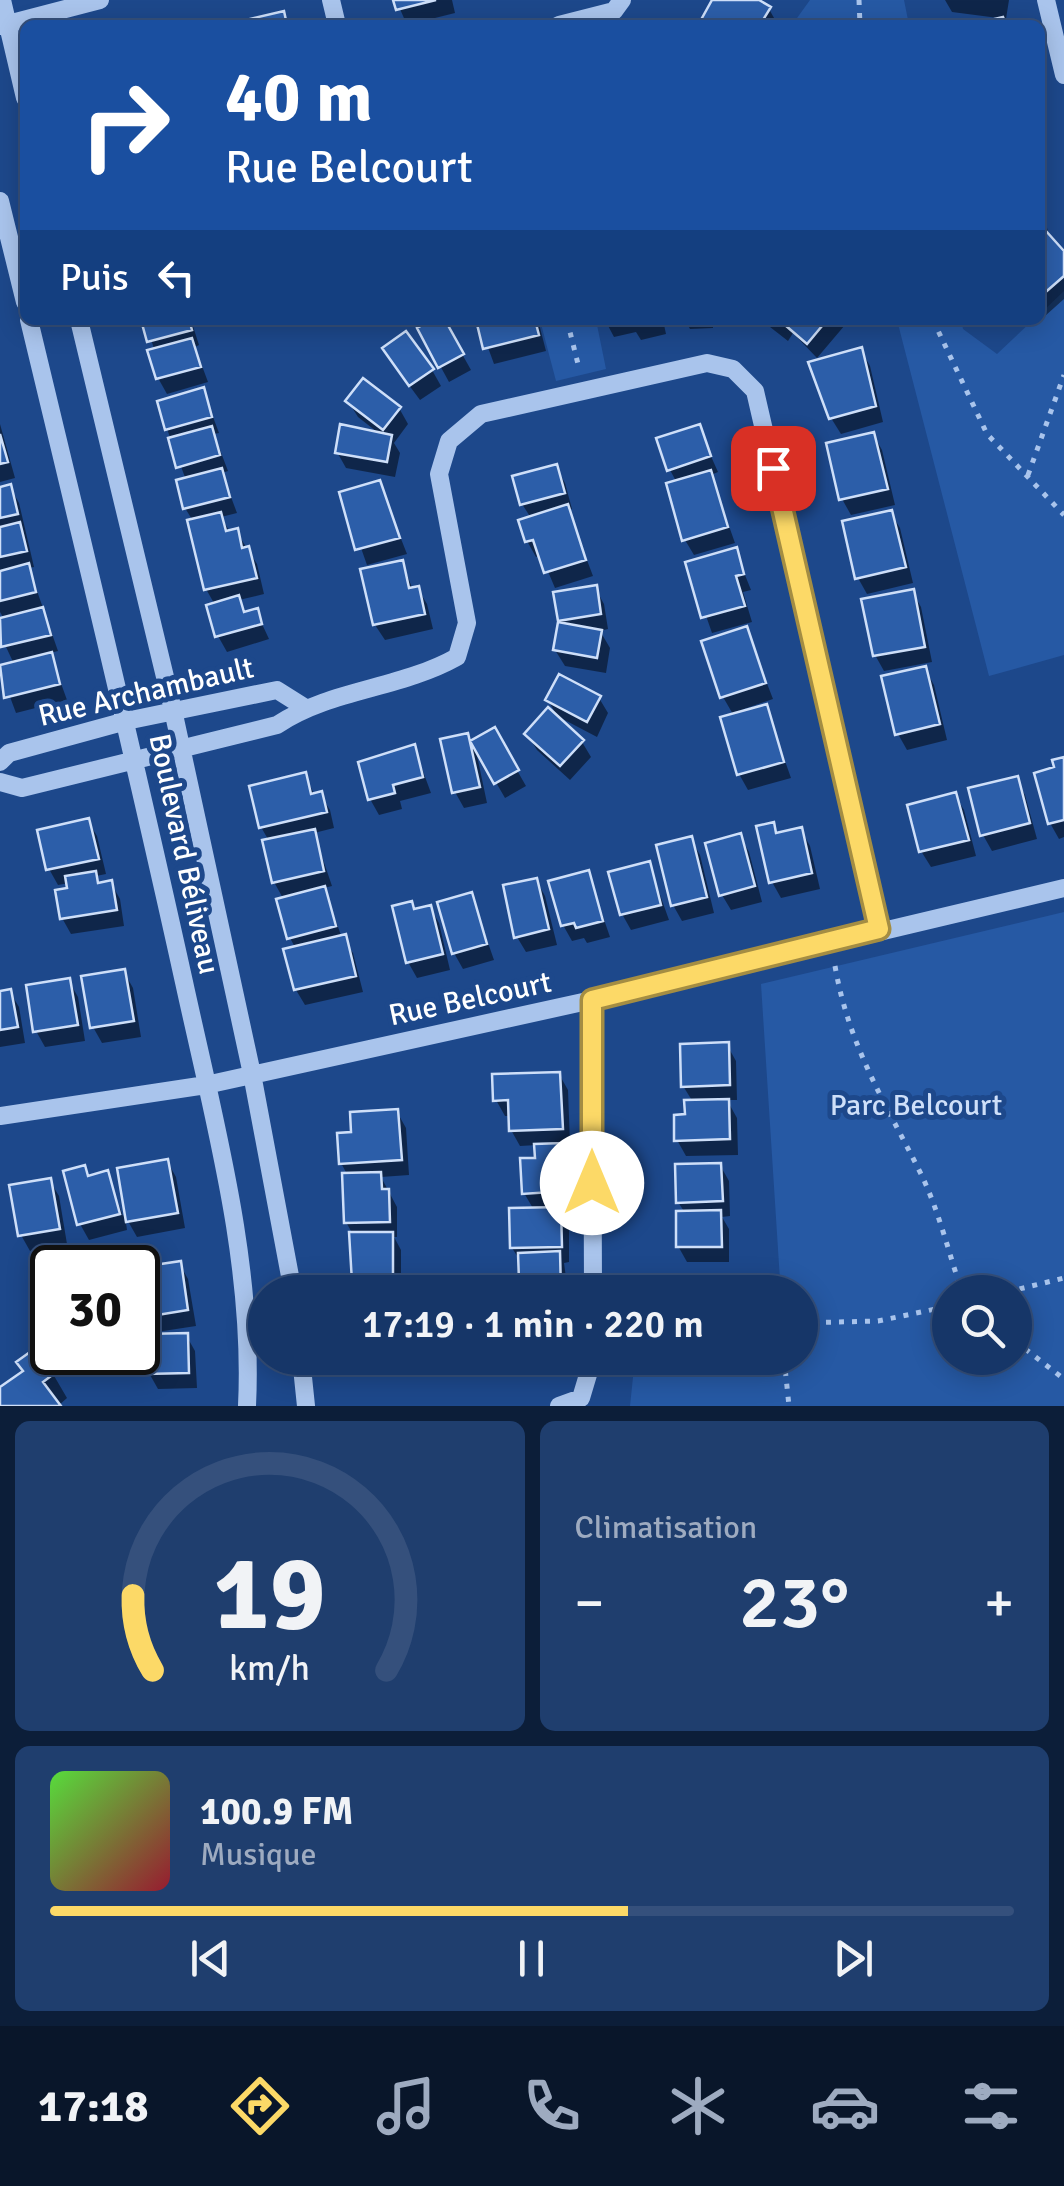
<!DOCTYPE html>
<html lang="fr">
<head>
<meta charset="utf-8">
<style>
  :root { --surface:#163668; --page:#1f3e6e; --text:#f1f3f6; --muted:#9eabc0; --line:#35507c; --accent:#fcd967 }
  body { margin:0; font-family:Signika,sans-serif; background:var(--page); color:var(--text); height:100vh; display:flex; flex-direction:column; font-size:38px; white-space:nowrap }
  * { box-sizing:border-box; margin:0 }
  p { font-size:32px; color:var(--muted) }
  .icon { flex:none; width:55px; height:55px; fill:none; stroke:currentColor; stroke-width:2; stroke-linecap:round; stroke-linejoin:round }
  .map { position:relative; height:1406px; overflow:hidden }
  .panel { display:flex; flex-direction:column; gap:15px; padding:15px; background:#0c1e39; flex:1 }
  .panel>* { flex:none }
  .banner { position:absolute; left:20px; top:20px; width:1025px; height:305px; border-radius:15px; box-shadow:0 5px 25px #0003,0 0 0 2px var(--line); background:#1a4fa0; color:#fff; overflow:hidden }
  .controls { position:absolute; left:932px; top:1275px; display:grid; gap:20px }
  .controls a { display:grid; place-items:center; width:100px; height:100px; border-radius:50%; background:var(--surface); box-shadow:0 5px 25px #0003,0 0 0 2px var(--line); font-size:50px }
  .speed { position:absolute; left:30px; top:1245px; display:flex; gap:20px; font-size:50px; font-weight:700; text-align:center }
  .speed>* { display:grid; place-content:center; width:130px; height:130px; border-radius:50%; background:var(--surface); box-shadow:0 5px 25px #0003,0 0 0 2px var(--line); line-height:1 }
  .speed .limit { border:5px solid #111; border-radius:15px; background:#fff; color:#111 }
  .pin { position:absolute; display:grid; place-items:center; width:85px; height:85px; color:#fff; margin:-42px; border-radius:20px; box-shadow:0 5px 15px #0006 }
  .me { position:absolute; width:110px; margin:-55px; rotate:0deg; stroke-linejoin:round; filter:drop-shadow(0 0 8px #0008) }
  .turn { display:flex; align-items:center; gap:35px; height:210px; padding:0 40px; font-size:45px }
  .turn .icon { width:130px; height:130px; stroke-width:2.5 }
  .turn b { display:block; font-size:70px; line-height:85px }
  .then { display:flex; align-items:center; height:95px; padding:0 40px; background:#0003; gap:20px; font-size:38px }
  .big { font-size:75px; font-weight:600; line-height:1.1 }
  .panel .card { flex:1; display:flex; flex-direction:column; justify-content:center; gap:15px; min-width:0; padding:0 35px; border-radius:15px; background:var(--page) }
  .panel .dial { align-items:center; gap:0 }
  .dial svg { height:260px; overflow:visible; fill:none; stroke:var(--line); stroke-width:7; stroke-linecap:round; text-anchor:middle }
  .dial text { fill:var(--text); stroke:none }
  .song { display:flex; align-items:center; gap:30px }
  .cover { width:120px; height:120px; border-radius:15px; background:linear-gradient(135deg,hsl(110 70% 55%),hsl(350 70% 35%)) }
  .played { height:10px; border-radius:5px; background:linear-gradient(90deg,var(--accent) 60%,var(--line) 60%) }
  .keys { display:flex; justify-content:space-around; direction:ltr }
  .heat { display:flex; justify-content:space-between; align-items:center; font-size:55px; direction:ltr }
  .panel .tiles { flex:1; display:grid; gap:15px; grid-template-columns:1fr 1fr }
  .card:last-child { grid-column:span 2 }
  .trip { position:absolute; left:248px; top:1275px; width:570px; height:100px; border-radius:50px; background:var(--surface); box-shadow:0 5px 25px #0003,0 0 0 2px var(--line); font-weight:600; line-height:100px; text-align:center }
  .menu { display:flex; height:160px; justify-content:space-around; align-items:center; background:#09162a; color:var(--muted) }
  .menu .icon { width:70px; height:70px }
  .menu .current { color:var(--accent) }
  .menu b { font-size:45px; color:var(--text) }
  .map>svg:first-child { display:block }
  .green { fill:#2659a4; fill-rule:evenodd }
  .shadow { fill:#0007 }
  .building { fill:#2c5ea9; stroke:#cedff9; stroke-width:2.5 }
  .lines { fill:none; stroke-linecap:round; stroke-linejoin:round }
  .path { stroke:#a9c4ec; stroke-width:5; stroke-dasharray:5 8; stroke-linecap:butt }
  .minor { stroke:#a9c4ec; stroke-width:18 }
  .route-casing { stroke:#a48d43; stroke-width:25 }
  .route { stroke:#fcd967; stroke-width:18 }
  .labels { text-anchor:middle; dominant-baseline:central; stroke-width:10; stroke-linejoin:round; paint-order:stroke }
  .street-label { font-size:30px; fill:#fff; stroke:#1d488b }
  .park-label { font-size:30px; fill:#cedff9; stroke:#1d488b }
</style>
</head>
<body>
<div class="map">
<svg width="1064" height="1406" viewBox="0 0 1064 1406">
  <rect width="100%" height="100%" fill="#1d488b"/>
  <path class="green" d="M810,0h94l5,25h-117z
    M1064,291v364l-75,21 -92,-356h64l2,9 34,25 36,-34h7v-6z
    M540,320h56l10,49 -50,12z
    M1064,912v494h-434l5,-48h165v-66h-157l137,-12 -19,-296zM1015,1292v66h-65v-66z"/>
  <path class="shadow" d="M396,0h56l3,13 -48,12z
    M715,0h39l15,9 9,16h-69l-5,-7z
    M945,0h64l-3,19 -54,-7z
    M1040,199l10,41 14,15v44l-19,17 -5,-6z
    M144,320h47l8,25 -4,2 13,35 -41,12 -9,-16 -3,-27z
    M437,320h6l28,50 -22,12 -29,-53z
    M478,320h60l8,31 -52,13z
    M663,320l3,14 -25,6 -5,-8 -22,5 -9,-17z
    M685,320h28v8l-23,1z
    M761,320h81l3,5 -28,33 -24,-25 -5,8z
    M861,350l9,16 13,56 -42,12 -10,-16z
    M394,365l38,5 9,16 -21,14z
    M203,390l16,43 -5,1 14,37 -6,2 15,40 -16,4 9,15 6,-1 21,33 7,30 -25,6 8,14 9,-3 13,28 -42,13 -9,-16 -3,-31 -9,-16 -13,-68 -8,-13 1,-28 -19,-51z
    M348,401l51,7 9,16 -14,19 6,10 -5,24 -49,-9 -9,-16 44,-17 -23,-18z
    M0,424l15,54 -15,4z
    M698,427l20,45 -7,3 24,68 -41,12 -9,-15 -8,-57 -7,-13z
    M873,434l9,16 13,55 -44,10 -9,-16z
    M556,467l9,16 7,26 -4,1 25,66 -38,12 -14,-33 -5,2 -9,-16 -6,-20 10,-3 -9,-14z
    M379,483l28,71 -40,11 -25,-71z
    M10,487l9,16 15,64 -5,1 29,83 -8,2 17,47 -51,13 -16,-43 14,-6 -14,-30v-14l4,-1 -4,-7v-123z
    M891,513l9,15 13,55 -46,11 -9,-16z
    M735,550l16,40 -8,2 9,30 -40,11 -24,-69z
    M402,562l11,28 5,-1 9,15 6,25 -48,11 -10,-15 -12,-54z
    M595,588l9,16 4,25 -8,2 10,17 -4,25 -41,-7 -10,-16 8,-25 -3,-5z
    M912,591l9,16 11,55 -48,9 -9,-16z
    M746,629l27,70 -29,10 2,4 20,-6 25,71 -43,12 -9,-16 -5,-58 -11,-19z
    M925,669l9,16 13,55 -40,10 -9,-16z
    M599,698l9,15 -11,24 -40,-21 -9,-16z
    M494,730l32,56 -21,12 -30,-52 12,57 -23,5 -9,-16 -12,-51 23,-5 5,8z
    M527,734l55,8 9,15 -21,23 -33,-30z
    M414,747l17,46 -31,8 2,8 -23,6 -9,-16z
    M1064,760v77l-5,2 -9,-16 7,-54z
    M305,775l10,21 5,-2 10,16 4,18 -20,5 18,53 -8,2 18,50 11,15 10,39 -58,13 -9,-15v-41l-6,-11 -6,-38 -10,-18 -5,-41 -8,-14z
    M1016,779l9,16 12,44 -45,12 -9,-16z
    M955,795l9,15 12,46 -45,11 -10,-16z
    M88,821l9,15 9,38 -10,2 5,9 10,-2 9,16 4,27 -53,8 -9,-16 7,-35 -11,2 -9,-16z
    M772,825l6,10 23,-5 9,16 10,43 -39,9 -9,-16z
    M740,836l9,16 13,50 -31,8 -9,-15z
    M691,839l9,16 14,58 -32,8 -9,-16z
    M649,864l20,56 -38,10 -9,-16z
    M588,873l22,64 -23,6 -3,-5 -12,3 -9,-16z
    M536,880l9,16 12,49 -31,7 -9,-15z
    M471,894l23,66 -31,9 -9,-16z
    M430,907l9,16 11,47 -33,8 -9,-16 7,-51z
    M124,972l9,16 8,49 -39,6 -9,-16z
    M69,981l9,16 7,44 -40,6 -9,-16z
    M10,992l9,15 6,36 -25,4v-54z
    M727,1045l9,16 1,39h-10l10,18 1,37 -52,1 -9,-16 16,-38 -10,-16z
    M559,1074l9,16 2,54 -8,1 10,16 2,46h-15l10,18v37l-5,1 4,29h-71v-8h25l-1,-22 -9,-14 22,-38 -10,-17 13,-33v-15l-17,1 -9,-16v-14h-6l-9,-16z
    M397,1112l9,16 3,47 -28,2 16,30v30h-3l7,13v42h-40l-7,-11 -3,-50 -5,-9 2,-46 -7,-13 13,-28z
    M167,1161l9,16 9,51 -48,9 -12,-21 2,14 -38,10 -9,-16 4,-56 6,10 17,-5 16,43z
    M720,1165l9,16 1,35 -8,1 7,12v33h-42l-9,-16 7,-33 -7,-11z
    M50,1181l9,15 8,48 -37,7 -9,-16z
    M179,1263l9,16 8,47 -46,7 -9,-16 -3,-48z
    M186,1335l9,16 2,37 -39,1 -9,-16z
    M364,1358h41v9l-35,1z
    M518,1358h45v3l-42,2z
    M53,1374l14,24 -9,8h-58v-16z"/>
  <path class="building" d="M393,0h43l-40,10z
    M712,0h47l12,7 -11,18h-47l-11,-7z
    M284,11l3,14h-53l-1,-2z
    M1003,17l3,8h-37z
    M1046,231l18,20v25l-24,21v-60z
    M141,320h48l3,10 -45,12z
    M432,320h13l19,34 -26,14 -21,-40z
    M476,320h59l4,15 -56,14z
    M789,320h38l-20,24 -22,-19z
    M406,331l28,38 -25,17 -27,-38z
    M192,338l9,29 -45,12 -9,-29z
    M862,347l14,59 -47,13 -21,-57z
    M363,378l38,29 -18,23 -38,-29z
    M204,387l8,30 -47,13 -8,-29z
    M340,424l52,11 -5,27 -52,-9z
    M700,424l11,32 -44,15 -11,-33z
    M212,426l8,29 -44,13 -8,-30z
    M874,432l14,57 -49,11 -13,-57z
    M0,434l8,28 -8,2z
    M557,464l8,29 -45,12 -8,-29z
    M222,468l8,29 -47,12 -7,-29z
    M711,470l17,57 -46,14 -16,-58z
    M380,480l20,58 -45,12 -16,-58z
    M11,484l7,30 -18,4v-31z
    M568,504l18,56 -42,13 -11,-33 -8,2 -7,-22z
    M892,510l14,57 -51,12 -13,-58z
    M221,512l5,19 12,-3 4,20 7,-2 8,32 -53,12 -17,-70z
    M20,522l7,29 -27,6v-30z
    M737,547l7,27 -8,2 9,30 -44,12 -16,-56z
    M403,560l6,28 10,-2 6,28 -52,11 -13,-56z
    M29,563l7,29 -36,9v-30z
    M597,585l4,29 -43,7 -5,-29z
    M914,589l11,58 -52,9 -12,-57z
    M239,595l5,17 14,-4 4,16 -47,13 -9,-32z
    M43,607l8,28 -50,12 -1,-29z
    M558,622l44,8 -5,28 -44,-8z
    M747,626l19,57 -46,15 -19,-57z
    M52,652l8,32 -56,14 -4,-33z
    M926,666l14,58 -45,11 -14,-59z
    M559,674l42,22 -14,26 -42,-22z
    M767,704l17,58 -47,13 -17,-58z
    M548,707l36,33 -24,26 -36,-32z
    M495,727l24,43 -25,14 -24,-43z
    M468,733l12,54 -28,6 -12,-54z
    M415,744l8,33 -30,8 2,8 -27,7 -10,-38z
    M1064,757v63l-16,4 -14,-51 20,-6 -2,-7z
    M306,772l5,22 11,-3 5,21 -68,16 -10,-42z
    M1018,776l12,47 -50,13 -12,-48z
    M956,792l13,48 -50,12 -12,-47z
    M89,818l10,41 -53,11 -9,-40z
    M774,822l2,11 26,-6 10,46 -43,10 -13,-57z
    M315,829l9,42 -52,12 -10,-43z
    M741,833l14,53 -36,10 -14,-53z
    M692,836l15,61 -36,9 -15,-61z
    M650,861l11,44 -41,10 -12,-43z
    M589,870l14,51 -27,7 -2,-5 -13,3 -13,-45z
    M96,871l2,12 14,-3 5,30 -57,9 -5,-29 12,-2 -2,-12z
    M537,878l12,51 -35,9 -11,-53z
    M325,886l11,40 -49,13 -11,-40z
    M472,892l15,52 -35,10 -15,-52z
    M412,901l2,8 17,-4 12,49 -37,9 -14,-57z
    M346,934l10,42 -62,14 -11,-41z
    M125,969l9,52 -44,7 -9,-52z
    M70,978l8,47 -45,7 -7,-47z
    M11,989l7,38 -18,3v-39z
    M729,1042l1,43 -49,2 -1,-43z
    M560,1072l3,57 -54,2 -1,-31 -15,1 -1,-27z
    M729,1099l1,40 -56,2v-26l11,-1 -1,-14z
    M398,1109l4,51 -63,4 -2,-31 14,-1 -1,-20z
    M564,1143l2,48 -44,3 -2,-36h15l-1,-14z
    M168,1159l10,54 -52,9 -9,-54z
    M721,1163l2,38 -47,2 -1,-39z
    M85,1165l3,11 20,-6 12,44 -43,11 -14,-54z
    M381,1172l1,17h7l1,33 -46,1 -2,-50z
    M51,1178l9,51 -42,7 -9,-51z
    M561,1207l1,40 -52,1 -1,-40z
    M721,1210l1,37h-46v-36z
    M349,1232h44v49l-41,1z
    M560,1251l1,41h-67v-10l25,-1 -1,-28z
    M181,1261l7,49 -49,8 -1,-50h-4z
    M188,1333l1,40 -43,1 -1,-40z
    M37,1347l18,26 -12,9 18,24h-61v-19l23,-16 -7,-9z"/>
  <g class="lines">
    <path class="path" d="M859,0l1,25
      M567,320l12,48
      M933,320l54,114 77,81
      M1028,475l36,-100
      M835,966c14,81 50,136 86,208 18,37 28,80 41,118
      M1007,1292l57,-14
      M800,1323l78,-2 72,-15
      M1015,1341l49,38
      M784,1358l5,48"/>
    <path class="minor" d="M2,0l23,98
      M331,0l6,25
      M1046,0l18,75
      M559,25l55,-14 8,-11
      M0,26l100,-26
      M0,201l25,101
      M29,320c53,220 106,440 155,662 30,138 70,282 63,424
      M79,320l94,390 79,364 41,218
      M0,762l9,-9 117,-32 151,-31 27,17
      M0,782l22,6 255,-63c54,-36 123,-36 180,-68l10,-34 -28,-149 10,-33 32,-27 226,-51 26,6 22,22 124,538
      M592,1000l1,292
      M0,1116l206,-31 386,-85 472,-112
      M301,1358l5,48
      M559,1406l22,-8 12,-40"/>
  </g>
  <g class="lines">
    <g class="route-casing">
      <path id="route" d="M592,1183v-183l287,-71 -106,-461"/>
    </g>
    <use href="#route" class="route"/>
  </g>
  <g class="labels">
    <g class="street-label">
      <text transform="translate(146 692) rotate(-13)">Rue Archambault</text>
      <text transform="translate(184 854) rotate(78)">Boulevard Béliveau</text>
      <text transform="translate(470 999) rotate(-12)">Rue Belcourt</text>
    </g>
    <g class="park-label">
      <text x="916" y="1105">Parc Belcourt</text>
    </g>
  </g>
</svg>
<div class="controls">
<a><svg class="icon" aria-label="search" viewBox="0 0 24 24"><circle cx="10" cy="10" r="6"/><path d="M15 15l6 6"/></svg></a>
</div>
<div class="speed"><div class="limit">30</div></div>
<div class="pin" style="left:773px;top:468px;background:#d93025"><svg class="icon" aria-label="arrive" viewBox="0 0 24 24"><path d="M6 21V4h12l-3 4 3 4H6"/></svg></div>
<svg class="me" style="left:592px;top:1183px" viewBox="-20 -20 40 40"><circle r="19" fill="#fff"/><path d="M0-13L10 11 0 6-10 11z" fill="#fcd967"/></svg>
<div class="trip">17:19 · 1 min · 220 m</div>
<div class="banner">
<div class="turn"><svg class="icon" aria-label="right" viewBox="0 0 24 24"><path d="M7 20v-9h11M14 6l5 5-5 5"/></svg><div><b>40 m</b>Rue Belcourt</div></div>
<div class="then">Puis<svg class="icon" aria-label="left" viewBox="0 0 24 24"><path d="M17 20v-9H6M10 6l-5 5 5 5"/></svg></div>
</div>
</div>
<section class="panel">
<div class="tiles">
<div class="card dial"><svg viewBox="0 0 100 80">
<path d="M14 69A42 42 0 1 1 86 69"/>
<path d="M14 69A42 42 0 0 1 8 46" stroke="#fcd967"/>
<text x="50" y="56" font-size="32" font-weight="700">19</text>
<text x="50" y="72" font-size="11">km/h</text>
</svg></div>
<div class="card"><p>Climatisation</p>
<div class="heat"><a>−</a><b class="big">23°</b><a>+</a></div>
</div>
<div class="card">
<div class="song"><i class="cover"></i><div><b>100.9 FM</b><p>Musique</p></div></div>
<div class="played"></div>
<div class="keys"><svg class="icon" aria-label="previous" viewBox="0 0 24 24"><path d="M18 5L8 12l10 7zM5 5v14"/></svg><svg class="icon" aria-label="pause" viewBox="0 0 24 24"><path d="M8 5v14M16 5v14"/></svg><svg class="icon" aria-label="next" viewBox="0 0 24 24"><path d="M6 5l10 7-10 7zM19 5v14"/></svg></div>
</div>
</div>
</section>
<nav class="menu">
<b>17:18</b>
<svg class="icon current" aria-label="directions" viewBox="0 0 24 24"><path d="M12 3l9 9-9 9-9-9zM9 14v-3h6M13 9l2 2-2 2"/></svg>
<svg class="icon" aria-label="music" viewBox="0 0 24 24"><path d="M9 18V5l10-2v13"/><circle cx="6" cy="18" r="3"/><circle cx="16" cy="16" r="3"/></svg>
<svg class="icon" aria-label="phone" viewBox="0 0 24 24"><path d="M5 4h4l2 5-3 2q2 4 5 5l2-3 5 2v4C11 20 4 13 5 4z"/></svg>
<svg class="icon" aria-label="climate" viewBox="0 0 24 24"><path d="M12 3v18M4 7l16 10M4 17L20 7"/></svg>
<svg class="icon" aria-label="car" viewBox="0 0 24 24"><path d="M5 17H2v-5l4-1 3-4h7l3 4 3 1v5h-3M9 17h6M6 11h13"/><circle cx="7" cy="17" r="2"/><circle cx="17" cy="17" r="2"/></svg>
<svg class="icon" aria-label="filters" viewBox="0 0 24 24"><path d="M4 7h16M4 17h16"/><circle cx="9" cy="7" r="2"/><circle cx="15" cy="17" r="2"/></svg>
</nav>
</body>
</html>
